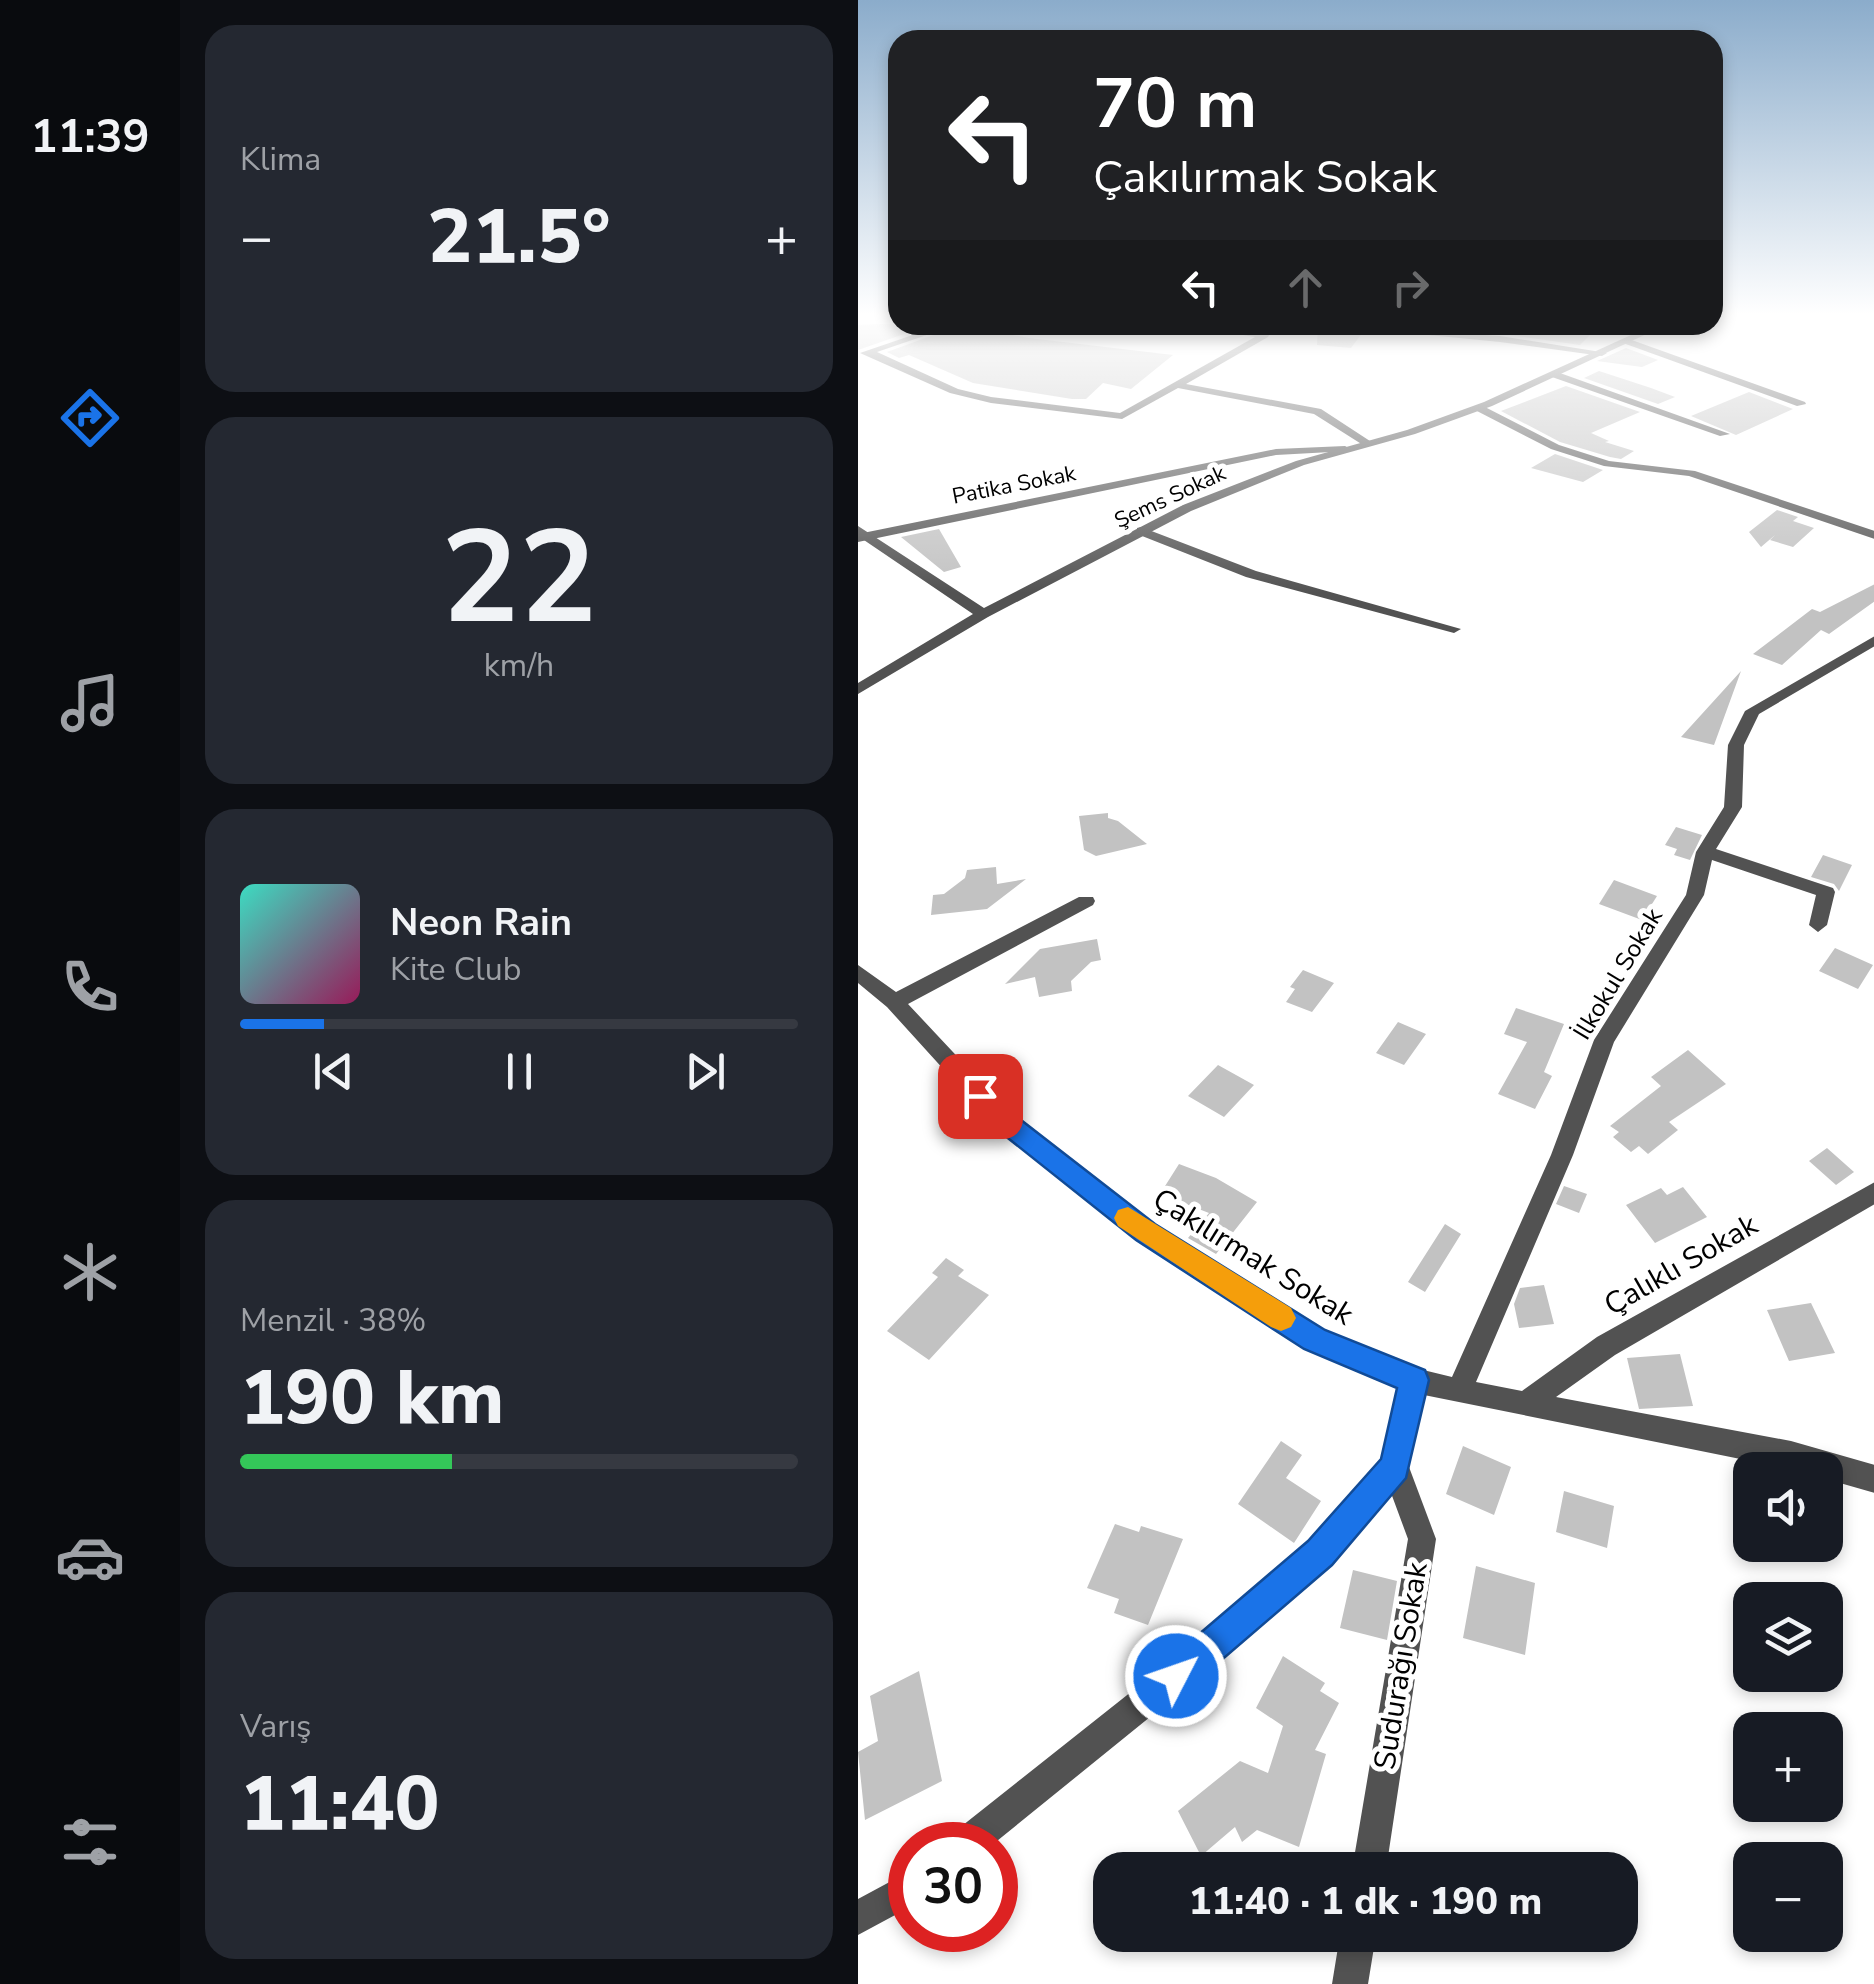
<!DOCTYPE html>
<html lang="tr">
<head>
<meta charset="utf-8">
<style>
  :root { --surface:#171b24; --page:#242831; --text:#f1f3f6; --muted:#9ea1a6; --line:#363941; --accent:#1a73e8 }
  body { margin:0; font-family:"Nunito Sans",sans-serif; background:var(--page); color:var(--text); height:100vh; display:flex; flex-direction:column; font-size:38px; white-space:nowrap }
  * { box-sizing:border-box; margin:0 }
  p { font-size:32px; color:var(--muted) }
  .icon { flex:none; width:55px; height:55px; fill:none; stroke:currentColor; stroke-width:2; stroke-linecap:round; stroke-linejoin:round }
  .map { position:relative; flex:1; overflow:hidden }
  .drawer { display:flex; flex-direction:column; gap:25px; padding:25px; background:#0d0f14; width:678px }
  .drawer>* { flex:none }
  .top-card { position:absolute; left:30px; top:30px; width:835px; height:305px; border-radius:30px; box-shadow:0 5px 15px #0003; background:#202124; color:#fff; overflow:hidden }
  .fabs { position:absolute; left:875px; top:1452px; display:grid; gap:20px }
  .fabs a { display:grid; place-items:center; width:110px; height:110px; border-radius:20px; background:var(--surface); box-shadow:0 5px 15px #0003; font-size:50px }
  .speed { position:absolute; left:30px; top:1822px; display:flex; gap:20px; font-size:50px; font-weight:700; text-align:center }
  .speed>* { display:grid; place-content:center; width:130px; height:130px; border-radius:50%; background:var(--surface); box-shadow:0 5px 15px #0003; line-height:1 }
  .speed .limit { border:15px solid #d22; background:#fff; color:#111 }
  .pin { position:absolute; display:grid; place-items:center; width:85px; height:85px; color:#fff; margin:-42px; border-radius:20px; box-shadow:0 5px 15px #0006 }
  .me { position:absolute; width:110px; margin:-55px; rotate:49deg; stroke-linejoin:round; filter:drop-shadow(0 0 8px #0008) }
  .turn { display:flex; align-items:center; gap:35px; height:210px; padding:0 40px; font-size:45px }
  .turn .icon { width:130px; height:130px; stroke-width:2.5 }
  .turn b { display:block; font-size:70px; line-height:85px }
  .lanes { display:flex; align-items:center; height:95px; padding:0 40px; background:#0003; justify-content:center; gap:50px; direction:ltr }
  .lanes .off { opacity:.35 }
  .big { font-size:75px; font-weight:800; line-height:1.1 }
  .drawer .widget { flex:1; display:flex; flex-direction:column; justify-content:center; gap:15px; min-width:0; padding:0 35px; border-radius:30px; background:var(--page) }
  .drawer .dial { align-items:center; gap:0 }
  .dial b { font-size:130px; line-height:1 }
  .song { display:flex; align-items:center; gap:30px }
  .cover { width:120px; height:120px; border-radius:15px; background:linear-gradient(135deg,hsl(170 70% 55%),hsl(330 70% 35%)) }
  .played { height:10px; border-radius:5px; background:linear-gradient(90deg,var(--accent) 15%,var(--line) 15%) }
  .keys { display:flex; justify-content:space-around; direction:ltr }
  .heat { display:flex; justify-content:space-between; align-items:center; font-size:55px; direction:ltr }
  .charge { height:15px; border-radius:8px; background:linear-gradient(90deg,#34c759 38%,var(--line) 0) }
  .trip { position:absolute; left:235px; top:1852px; width:545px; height:100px; border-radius:30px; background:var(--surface); box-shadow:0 5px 15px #0003; font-weight:800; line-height:100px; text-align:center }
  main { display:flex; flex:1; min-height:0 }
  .tabs { display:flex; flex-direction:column; width:180px; justify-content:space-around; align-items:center; background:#090b0e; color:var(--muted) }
  .tabs .icon { width:70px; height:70px }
  .tabs .on { color:var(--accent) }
  .tabs b { font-size:45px; color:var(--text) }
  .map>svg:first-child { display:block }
  .building { fill:#c2c2c2 }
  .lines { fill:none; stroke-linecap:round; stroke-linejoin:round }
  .minor { fill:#525252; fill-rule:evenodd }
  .tertiary { fill:#525252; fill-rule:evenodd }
  .route { fill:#1a73e8; stroke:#114b97; stroke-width:2.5 }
  .slow { fill:#f59e0b }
  .labels { text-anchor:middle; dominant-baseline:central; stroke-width:10; stroke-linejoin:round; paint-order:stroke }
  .far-street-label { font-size:22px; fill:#000; stroke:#fff }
  .street-label { font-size:25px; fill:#000; stroke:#fff }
  .near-street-label { font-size:30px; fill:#000; stroke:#fff }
</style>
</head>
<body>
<main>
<nav class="tabs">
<b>11:39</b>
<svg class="icon on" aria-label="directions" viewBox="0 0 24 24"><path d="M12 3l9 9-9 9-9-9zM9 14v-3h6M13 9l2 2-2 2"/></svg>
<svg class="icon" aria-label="music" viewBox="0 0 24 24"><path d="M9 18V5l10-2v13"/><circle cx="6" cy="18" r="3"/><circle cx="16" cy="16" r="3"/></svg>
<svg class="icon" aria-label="phone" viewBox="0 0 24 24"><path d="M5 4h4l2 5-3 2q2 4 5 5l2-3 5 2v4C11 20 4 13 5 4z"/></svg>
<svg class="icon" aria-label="climate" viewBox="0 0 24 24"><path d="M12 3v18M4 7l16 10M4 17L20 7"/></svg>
<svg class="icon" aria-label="car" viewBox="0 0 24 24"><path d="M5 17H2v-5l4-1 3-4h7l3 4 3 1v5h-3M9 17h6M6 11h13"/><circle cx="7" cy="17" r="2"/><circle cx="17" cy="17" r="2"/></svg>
<svg class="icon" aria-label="filters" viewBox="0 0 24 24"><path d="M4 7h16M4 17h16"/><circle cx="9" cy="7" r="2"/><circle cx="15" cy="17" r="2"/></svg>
</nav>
<section class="drawer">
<div class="widget"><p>Klima</p>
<div class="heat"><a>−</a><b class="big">21.5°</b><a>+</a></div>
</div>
<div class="widget dial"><b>22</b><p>km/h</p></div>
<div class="widget">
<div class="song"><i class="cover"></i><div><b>Neon Rain</b><p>Kite Club</p></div></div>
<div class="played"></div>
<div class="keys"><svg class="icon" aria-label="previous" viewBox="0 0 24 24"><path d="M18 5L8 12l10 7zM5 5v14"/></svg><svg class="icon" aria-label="pause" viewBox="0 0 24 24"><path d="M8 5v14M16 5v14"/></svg><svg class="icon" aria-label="next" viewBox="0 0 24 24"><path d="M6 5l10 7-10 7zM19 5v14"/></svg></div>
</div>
<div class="widget"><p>Menzil · 38%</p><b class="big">190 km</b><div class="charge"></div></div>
<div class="widget"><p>Varış</p><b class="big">11:40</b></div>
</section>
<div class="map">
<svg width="1017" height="1984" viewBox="0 0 1017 1984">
  <rect width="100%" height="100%" fill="#fff"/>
  <path class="building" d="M0,325l23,-1 49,1 -72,25z
    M103,325l68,13 144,17 -42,34 -28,-6 -17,16h-14l-99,-16 -64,-28 -10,3 -12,-6z
    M460,325l9,4 36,3 -12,16 -34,-3z
    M633,325h109l-20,20 -98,-14z
    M768,348l32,12 -16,7 -45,-6z
    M741,371l52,17 24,9 -17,7 -74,-26z
    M708,386l74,26 -49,21 18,8 -4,1 29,9 -13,8 -11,-2 -50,-15 -59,-31z
    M891,392l44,17 -57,26 -45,-19z
    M697,454l48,16 -20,12 -52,-14z
    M919,510l21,7 -5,4 21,7 -21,19 -23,-7 5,-5 -14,12 -12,-15z
    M81,529l22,38 -17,5 -43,-35z
    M1017,584v17l-46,33 -8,-4 -39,35 -29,-11 59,-45 8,3z
    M883,671l-27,74 -33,-8z
    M250,813v5l10,3 29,23 -51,12 -12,-6 -5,-34z
    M818,827l26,8 -12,25 -16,-5 3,-6 -12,-4z
    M965,855l29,10 -13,26 -5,-7 -23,-7z
    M138,867l1,17 29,-5 -39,30 -56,6 2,-20 11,-1 21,-16 2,-8z
    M756,880l43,16 -15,24 -43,-16z
    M239,939l4,21 -10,2 -20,19 1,10 -33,6 -4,-20 -30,7 35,-35z
    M977,948l38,17 -15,24 -39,-18z
    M445,970l31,13 -22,29 -26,-10 9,-13 -5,-2z
    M658,1008l48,16 -20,48 8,4 -17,33 -37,-15 29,-52 -23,-8z
    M540,1022l28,12 -22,31 -28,-12z
    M830,1050l38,34 -57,38 9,8 -30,24 -9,-8 -8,6 -18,-15 6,-5 -9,-6 51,-40 -10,-9z
    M360,1065l36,20 -30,32 -36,-21z
    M969,1148l27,24 -18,13 -27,-24z
    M321,1164l37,14 41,24 -41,52 -28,-16 21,-25 -49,-19z
    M706,1186l23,8 -8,19 -23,-9z
    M825,1187l24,30 -52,26 -29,-38 35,-17 6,7z
    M587,1224l16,10 -36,58 -17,-10z
    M88,1258l18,12 -6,6 31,19 -60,65 -42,-29 51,-54 -6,-4z
    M686,1285l10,39 -35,4 -5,-24 6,-16z
    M953,1303l24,50 -46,8 -22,-51z
    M822,1354l13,52 -54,3 -12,-51z
    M423,1441l21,14 -16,23 35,23 -27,42 -56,-39z
    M605,1446l48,21 -17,48 -48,-21z
    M706,1491l50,15 -7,42 -51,-16z
    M257,1524l24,8 2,-6 42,13 -35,86 -34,-12 5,-14 -32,-11z
    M618,1566l59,17 -10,72 -62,-17z
    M495,1570l44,11 -10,59 -47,-12z
    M425,1656l42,27 -5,8 19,12 -24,47 11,4 -27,93 -42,-17 -15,12 -7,-15 -34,29 -23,-45 62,-50 28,12 15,-47 -27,-18z
    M61,1671l23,110 -77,39 -7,-68 20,-11 -8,-45z"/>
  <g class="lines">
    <path class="minor" d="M84,325h14l-79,27 81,37 33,8 129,16 135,-76 -71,-12 78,7 2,-7h10l-6,12 -82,47 135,25 52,34 -10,2 -49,-31 -136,-26 -56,31 -131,-16 -41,-10 -90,-40z
      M469,325l173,11 107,17 -5,3 -102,-14z
      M768,338l179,64 1,2 -9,2 -174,-63z
      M694,373h8l170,61 -10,2 -168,-59z
      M617,406h8l76,39 50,16 86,10 180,60v8l-186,-63 -85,-10 -53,-17 -76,-39z
      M487,446l6,3 -2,2 -73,4 -418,87v-8l418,-85z
      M283,527l115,44 205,58 -7,4 -208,-56 -109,-43v-6z
      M1017,636v10l-116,68 -15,31 -2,62 -26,42 117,39 2,4 -8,33 -9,7 -9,-7 7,-30 -104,-35 -8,35 -90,147 -41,113 -97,227 46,9 75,-54 278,-155v22l-260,151 -59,42 235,44 84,24v28l-49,-14v-9h-31l-371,-75 -15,72 27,72 -50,331h-34l56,-331 -17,-46 -61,70 -143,124 -195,158h-44l5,-12 212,-168 145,-122 73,-83 16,-73 -94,-40 -168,-108 -142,-113 -108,-119 -29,-24v-18l38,27 183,-95h14l2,4 -2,4 -185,99 103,110 142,111 170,106 92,37 37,9 99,-222 43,-115 92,-145 10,-43 28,-45 4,-62 17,-34z
      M52,1871v36l-52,28v-36z
      M482,1935h36l-8,49h-36z"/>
    <path class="tertiary" d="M795,325h13l-174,81 -77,28 -111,31 -113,46 -203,106 -130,77v-11l115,-69 -115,-78v-10l126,82 199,-103 113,-44 111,-31 77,-28z"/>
  </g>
  <linearGradient id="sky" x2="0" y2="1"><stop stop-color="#8baccb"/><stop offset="0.53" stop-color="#fff"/><stop offset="1" stop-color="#fff" stop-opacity="0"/></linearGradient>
  <rect width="1017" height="593" fill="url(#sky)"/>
  <path class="route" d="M122,1086l8,3 24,24 143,111 170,106 100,40 4,10 -23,98 -74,87 -143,123 -13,6 -12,-6 -5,-12 5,-12 144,-123 73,-82 16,-71 -93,-39 -168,-109 -142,-113 -27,-31 4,-7z"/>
  <path class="slow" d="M270,1207l163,101 5,10 -5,9 -10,4 -10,-4 -153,-101 -4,-8 4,-8z"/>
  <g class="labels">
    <g class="far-street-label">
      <text transform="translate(156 485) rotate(-11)">Patika Sokak</text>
      <text transform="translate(312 497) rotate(-25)">Şems Sokak</text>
    </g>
    <g class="street-label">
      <text transform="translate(760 974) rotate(-59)">İlkokul Sokak</text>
    </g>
    <g class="near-street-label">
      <text transform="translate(395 1257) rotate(32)">Çakılırmak Sokak</text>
      <text transform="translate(823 1265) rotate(-30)">Çalıklı Sokak</text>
      <text transform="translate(543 1666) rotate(-81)">Sudurağı Sokak</text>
    </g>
  </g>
</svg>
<div class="fabs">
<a><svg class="icon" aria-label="sound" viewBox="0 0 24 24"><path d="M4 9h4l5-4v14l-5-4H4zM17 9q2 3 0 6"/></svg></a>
<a><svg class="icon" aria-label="layers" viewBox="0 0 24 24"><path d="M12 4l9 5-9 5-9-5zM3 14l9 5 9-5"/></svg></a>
<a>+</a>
<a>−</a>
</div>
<div class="speed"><div class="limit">30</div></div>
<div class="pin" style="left:122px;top:1096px;background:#d93025"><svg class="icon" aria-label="arrive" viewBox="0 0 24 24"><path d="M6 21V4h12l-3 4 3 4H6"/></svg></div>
<svg class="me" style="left:318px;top:1676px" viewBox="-20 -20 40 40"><circle r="17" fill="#1a73e8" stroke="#fff" stroke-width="3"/><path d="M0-11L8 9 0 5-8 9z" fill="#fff"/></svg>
<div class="trip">11:40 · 1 dk · 190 m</div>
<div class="top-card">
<div class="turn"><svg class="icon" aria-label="left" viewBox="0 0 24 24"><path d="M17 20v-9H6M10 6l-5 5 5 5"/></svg><div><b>70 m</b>Çakılırmak Sokak</div></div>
<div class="lanes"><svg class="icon" aria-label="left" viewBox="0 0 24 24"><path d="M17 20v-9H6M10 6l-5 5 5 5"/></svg><svg class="icon off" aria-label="ahead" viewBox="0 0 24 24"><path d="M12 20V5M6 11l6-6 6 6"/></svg><svg class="icon off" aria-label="right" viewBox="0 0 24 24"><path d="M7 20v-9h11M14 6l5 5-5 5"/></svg></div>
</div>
</div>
</main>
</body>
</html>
